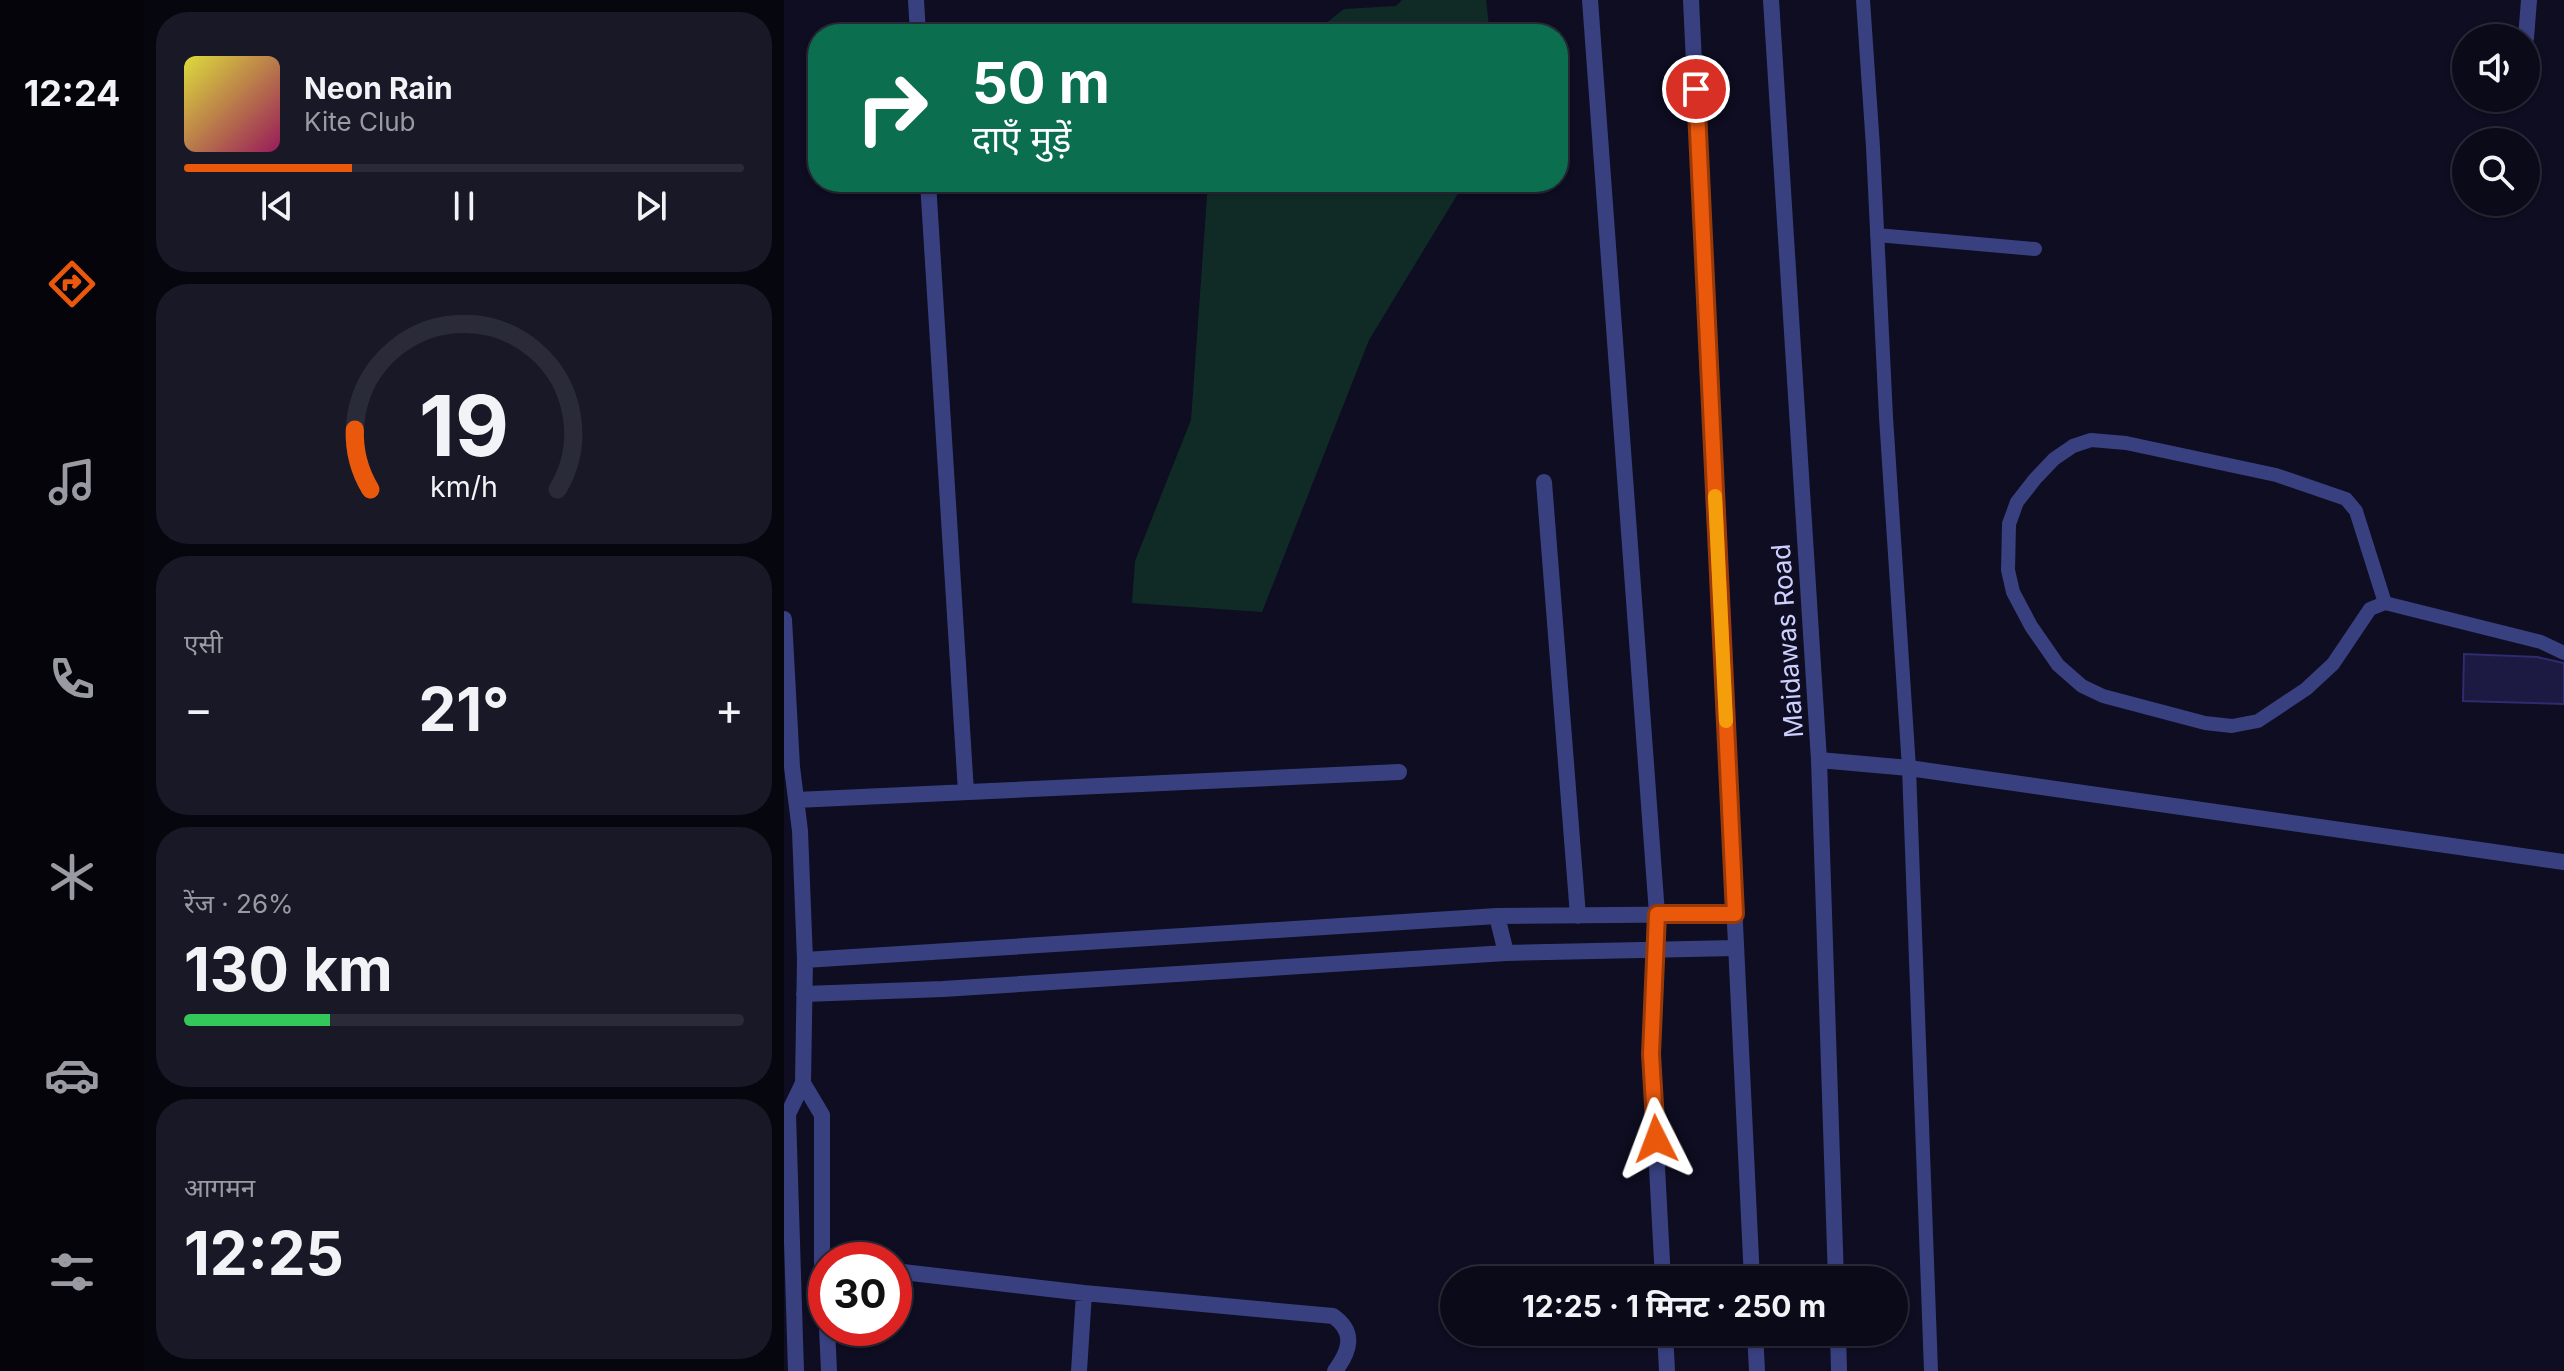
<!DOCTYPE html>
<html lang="hi">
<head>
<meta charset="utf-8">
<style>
  :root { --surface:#0a0a19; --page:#181826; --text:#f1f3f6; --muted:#999aa2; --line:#2a2b38; --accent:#ea580c }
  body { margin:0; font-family:Inter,"Noto Sans Devanagari",sans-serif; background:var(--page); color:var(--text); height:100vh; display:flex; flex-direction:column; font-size:30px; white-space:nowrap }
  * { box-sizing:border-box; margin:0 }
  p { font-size:26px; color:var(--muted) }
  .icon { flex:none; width:44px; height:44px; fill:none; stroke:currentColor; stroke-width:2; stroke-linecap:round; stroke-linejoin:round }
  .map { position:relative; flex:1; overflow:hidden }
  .side { display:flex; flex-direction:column; gap:12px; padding:12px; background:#06060e; width:640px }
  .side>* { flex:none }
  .hud { position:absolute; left:24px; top:24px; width:760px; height:168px; border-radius:32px; box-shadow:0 2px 6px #0004,0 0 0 2px var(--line); background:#0b6e4f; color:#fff; overflow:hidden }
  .buttons { position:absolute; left:1668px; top:24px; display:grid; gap:16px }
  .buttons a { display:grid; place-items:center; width:88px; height:88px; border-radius:50%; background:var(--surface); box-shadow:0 2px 6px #0004,0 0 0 2px var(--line); font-size:40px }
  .speed { position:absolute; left:24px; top:1242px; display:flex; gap:16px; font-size:40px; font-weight:700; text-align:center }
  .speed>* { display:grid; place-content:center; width:104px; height:104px; border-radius:50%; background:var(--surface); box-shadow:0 2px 6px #0004,0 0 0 2px var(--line); line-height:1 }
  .speed .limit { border:12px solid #d22; background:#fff; color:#111 }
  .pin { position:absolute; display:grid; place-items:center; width:68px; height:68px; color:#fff; margin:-34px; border:4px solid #fff; border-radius:50%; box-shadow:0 2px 8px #0007 }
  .me { position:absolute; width:88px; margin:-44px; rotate:357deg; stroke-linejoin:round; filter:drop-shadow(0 0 6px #0008) }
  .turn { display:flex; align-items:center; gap:28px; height:168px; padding:0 32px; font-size:36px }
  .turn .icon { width:104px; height:104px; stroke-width:2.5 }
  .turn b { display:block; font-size:56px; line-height:68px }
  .big { font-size:60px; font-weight:700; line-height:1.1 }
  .side .card { flex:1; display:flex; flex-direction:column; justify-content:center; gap:12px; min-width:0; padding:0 28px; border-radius:32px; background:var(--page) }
  .side .dial { align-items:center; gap:0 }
  .dial svg { height:208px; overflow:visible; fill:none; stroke:var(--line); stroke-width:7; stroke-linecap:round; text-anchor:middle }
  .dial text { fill:var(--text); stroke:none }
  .song { display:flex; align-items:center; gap:24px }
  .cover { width:96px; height:96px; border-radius:12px; background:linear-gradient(135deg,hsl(60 70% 55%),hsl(330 70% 35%)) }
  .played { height:8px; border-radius:4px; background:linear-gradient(90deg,var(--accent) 30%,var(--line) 30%) }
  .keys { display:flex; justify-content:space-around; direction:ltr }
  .heat { display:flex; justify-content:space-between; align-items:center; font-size:44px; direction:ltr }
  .charge { height:12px; border-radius:6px; background:linear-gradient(90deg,#34c759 26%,var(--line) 0) }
  .trip { position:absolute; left:656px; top:1266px; width:468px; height:80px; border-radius:40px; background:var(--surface); box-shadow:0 2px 6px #0004,0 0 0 2px var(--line); font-weight:700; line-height:80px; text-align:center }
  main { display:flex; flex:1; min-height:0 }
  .tab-bar { display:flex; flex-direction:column; width:144px; justify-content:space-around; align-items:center; background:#04040a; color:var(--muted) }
  .tab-bar .icon { width:56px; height:56px }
  .tab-bar .current { color:var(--accent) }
  .tab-bar b { font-size:36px; color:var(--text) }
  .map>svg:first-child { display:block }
  .green { fill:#102b26 }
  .building { fill:#1c1942; stroke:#2f2b6e; stroke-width:2 }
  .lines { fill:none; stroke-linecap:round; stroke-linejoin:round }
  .service { stroke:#384080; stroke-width:14 }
  .minor { stroke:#384080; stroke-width:16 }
  .tertiary { stroke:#384080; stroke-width:16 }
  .route-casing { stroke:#983908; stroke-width:20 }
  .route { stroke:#ea580c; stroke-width:14 }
  .slow { stroke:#f59e0b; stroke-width:14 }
  .labels { text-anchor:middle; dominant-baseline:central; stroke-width:8; stroke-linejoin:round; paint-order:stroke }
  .street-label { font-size:26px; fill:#cdcfff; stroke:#0e0d21 }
</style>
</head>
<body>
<main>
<nav class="tab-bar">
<b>12:24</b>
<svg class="icon current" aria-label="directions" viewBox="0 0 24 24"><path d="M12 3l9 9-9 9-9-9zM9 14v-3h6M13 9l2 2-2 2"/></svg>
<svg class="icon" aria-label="music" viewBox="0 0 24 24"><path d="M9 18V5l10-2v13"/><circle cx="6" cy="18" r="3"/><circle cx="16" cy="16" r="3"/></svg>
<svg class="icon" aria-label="phone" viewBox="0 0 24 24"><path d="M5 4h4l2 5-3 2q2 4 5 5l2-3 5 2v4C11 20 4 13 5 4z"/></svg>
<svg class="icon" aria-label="climate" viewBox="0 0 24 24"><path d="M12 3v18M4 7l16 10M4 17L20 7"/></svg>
<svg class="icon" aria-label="car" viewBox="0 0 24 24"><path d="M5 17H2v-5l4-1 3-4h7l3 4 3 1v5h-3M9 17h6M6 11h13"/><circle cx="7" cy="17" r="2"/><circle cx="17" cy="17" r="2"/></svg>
<svg class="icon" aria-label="filters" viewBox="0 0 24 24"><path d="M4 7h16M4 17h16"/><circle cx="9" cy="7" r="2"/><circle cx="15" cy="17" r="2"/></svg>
</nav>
<section class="side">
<div class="card">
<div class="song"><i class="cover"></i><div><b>Neon Rain</b><p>Kite Club</p></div></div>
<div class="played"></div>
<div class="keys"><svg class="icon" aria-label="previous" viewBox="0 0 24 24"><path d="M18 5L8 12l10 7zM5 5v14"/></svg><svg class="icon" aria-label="pause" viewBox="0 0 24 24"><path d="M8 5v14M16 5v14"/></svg><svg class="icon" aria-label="next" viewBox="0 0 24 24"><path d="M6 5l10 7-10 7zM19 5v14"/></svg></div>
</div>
<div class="card dial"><svg viewBox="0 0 100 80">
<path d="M14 69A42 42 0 1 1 86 69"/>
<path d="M14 69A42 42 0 0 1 8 46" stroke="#ea580c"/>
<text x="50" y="56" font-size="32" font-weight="700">19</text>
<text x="50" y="72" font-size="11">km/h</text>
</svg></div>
<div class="card"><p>एसी</p>
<div class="heat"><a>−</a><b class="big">21°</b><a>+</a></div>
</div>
<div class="card"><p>रेंज · 26%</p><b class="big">130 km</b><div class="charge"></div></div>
<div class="card"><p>आगमन</p><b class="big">12:25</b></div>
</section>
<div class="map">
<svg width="1780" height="1371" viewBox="0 0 1780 1371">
  <rect width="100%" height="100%" fill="#0e0d21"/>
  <path class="green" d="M618,0h84l4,34h-178l32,-25 52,-3z
    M424,182h257l-96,158 -107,272 -130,-9 3,-42 56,-141z"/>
  <path class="building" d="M1680,654l73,3 27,6v41l-101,-3z"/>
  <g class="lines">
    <path class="service" d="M1079,0l10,147 13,270 23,351 22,603
      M1093,235l158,14
      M1601,603l-29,-92 -10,-12 -70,-24 -150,-32 -35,-3 -18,6 -19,13 -19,20 -18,23 -8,22 -1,46 5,22 18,34 27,39 24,21 21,10 102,27 27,3 26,-5 48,-32 27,-25 37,-55 15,-6 156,39 23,11"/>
    <path class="minor" d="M132,0l2,34
      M806,0l67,914 -6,140 12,226
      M1742,38l3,-38
      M144,182l38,610
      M760,482l34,434
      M0,619l8,148 8,64 5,129 -2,123 -15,31 8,257
      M1035,760l90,8 655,94
      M12,800l603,-28
      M713,916l9,37
      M21,960l692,-44 238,-2
      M20,994l139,-5 563,-36 230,-5
      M19,1083l19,32v148l4,56
      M110,1271l190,22 249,23c23,16 17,35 2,55
      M43,1328l2,43
      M881,1332l2,39
      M295,1371l5,-78"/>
    <path class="tertiary" d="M907,0l61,1280
      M987,0l48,760 17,520
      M971,1332l2,39
      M1054,1332l1,39"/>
  </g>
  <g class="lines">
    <g class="route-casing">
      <path id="route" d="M872,1139l-5,-85 6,-140h78l-39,-825"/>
    </g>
    <use href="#route" class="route"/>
    <path class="slow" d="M931,496l11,225"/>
  </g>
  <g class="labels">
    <g class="street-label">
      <text transform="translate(1003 641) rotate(-94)">Maidawas Road</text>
    </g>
  </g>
</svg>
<div class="buttons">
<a><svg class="icon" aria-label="sound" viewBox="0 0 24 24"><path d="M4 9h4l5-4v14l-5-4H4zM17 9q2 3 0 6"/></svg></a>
<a><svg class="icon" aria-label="search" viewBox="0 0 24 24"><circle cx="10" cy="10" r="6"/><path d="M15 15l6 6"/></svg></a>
</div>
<div class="speed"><div class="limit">30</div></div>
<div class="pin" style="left:912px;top:89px;background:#d93025"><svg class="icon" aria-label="arrive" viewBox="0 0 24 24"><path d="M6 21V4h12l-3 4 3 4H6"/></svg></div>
<svg class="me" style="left:872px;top:1139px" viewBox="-20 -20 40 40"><path d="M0-17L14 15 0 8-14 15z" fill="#ea580c" stroke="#fff" stroke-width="4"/></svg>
<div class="trip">12:25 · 1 मिनट · 250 m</div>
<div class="hud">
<div class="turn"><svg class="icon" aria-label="right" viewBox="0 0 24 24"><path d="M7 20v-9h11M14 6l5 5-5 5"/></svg><div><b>50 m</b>दाएँ मुड़ें</div></div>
</div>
</div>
</main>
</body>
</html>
